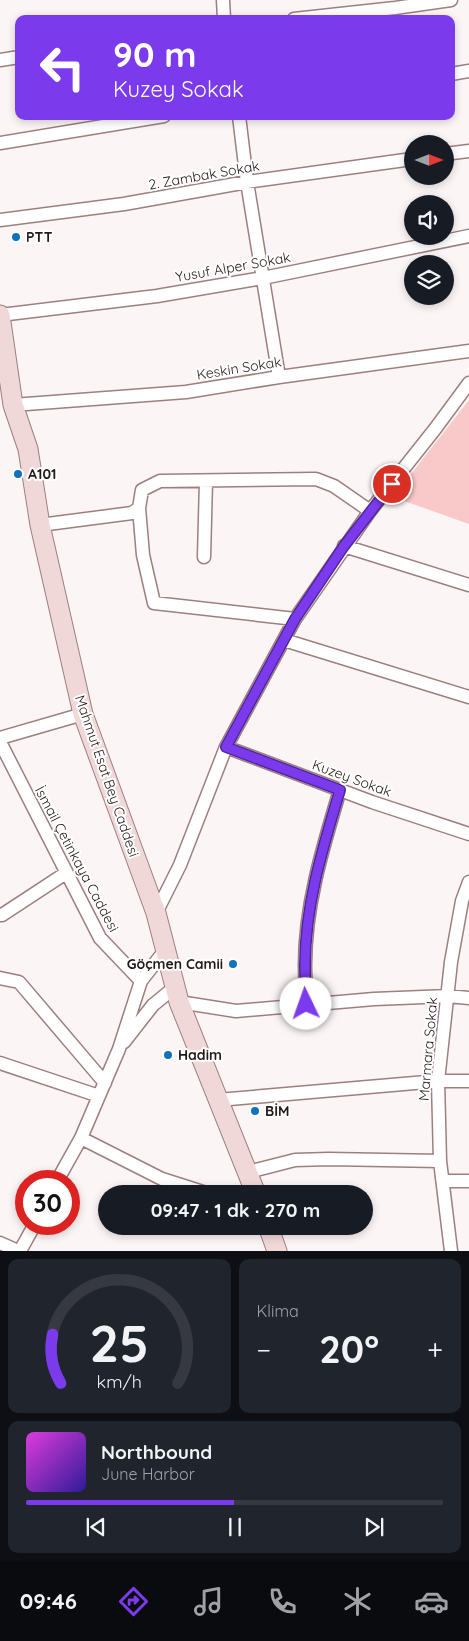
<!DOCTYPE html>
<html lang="tr">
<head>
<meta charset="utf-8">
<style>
  :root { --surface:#171b24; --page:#20242c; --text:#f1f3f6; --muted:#9ea1a6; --line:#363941; --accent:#7c3aed }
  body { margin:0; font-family:Quicksand,sans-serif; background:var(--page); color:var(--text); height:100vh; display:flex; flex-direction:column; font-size:19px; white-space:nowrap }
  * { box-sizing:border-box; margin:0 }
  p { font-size:16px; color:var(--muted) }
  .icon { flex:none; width:28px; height:28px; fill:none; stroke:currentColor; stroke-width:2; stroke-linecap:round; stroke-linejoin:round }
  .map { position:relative; height:1251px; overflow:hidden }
  .sheet { display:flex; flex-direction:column; gap:8px; padding:8px; background:#0d0f14; flex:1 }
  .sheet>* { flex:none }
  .guide { position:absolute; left:15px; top:15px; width:440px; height:105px; border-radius:10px; box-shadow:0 2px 8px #0003; background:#7c3aed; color:#fff; overflow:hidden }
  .needle { width:32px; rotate:90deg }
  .controls { position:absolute; left:404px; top:135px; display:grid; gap:10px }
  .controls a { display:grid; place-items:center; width:50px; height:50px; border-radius:50%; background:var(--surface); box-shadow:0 2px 8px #0003; font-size:25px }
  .speed { position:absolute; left:15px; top:1170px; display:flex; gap:10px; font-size:25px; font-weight:700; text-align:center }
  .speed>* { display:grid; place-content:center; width:65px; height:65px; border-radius:50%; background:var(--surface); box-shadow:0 2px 8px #0003; line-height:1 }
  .speed .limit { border:8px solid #d22; background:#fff; color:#111 }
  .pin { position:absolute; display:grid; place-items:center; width:42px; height:42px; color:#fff; margin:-21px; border:2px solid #fff; border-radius:50%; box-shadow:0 1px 5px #0007 }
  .me { position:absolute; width:55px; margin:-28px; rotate:357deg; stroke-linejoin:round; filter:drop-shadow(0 0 4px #0008) }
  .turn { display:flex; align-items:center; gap:18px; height:105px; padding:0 15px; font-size:22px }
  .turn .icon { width:65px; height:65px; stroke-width:2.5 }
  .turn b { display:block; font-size:35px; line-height:42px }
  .big { font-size:38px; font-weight:800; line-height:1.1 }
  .sheet .widget { flex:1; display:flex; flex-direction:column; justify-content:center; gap:8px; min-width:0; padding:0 18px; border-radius:10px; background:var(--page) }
  .sheet .dial { align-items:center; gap:0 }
  .dial svg { height:130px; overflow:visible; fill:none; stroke:var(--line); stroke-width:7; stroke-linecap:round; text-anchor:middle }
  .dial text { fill:var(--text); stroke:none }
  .song { display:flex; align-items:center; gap:15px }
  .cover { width:60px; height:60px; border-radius:8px; background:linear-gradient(135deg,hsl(300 70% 55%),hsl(250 70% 35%)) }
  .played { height:5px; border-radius:2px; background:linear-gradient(90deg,var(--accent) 50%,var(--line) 50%) }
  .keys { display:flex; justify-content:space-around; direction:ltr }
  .heat { display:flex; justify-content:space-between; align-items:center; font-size:28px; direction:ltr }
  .sheet .tiles { flex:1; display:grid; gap:8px; grid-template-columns:1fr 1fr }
  .widget:last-child { grid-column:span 2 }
  .trip { position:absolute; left:98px; top:1185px; width:275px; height:50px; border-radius:25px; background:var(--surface); box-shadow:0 2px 8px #0003; font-weight:800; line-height:50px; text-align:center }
  .menu { display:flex; height:80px; justify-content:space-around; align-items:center; background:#090b0e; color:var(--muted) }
  .menu .icon { width:35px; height:35px }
  .menu .on { color:var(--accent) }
  .menu b { font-size:22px; color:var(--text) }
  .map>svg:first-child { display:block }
  .green { fill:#f9c9c9 }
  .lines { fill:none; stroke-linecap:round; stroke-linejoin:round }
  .street-casing { stroke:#9d7f7f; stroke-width:15 }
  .secondary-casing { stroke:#9d7f7f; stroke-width:21 }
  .street { stroke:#fff; stroke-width:12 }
  .secondary { stroke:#f0d8d8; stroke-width:19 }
  .route-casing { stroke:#51269a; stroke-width:12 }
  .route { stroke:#7c3aed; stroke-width:9 }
  .poi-dot { fill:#1071bd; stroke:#fff; stroke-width:2 }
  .labels { text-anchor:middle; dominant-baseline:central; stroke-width:4; stroke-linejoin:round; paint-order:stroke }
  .street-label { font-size:14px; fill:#241818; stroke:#fff }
  .poi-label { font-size:14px; font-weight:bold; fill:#241818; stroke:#fff; text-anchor:start }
</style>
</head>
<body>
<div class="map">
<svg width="469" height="1251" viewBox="0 0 469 1251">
  <rect width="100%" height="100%" fill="#fcf5f5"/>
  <path class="green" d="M469,400v124l-76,-27z"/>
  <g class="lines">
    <g class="street-casing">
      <path id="street" d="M223,0l1,19
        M294,19l101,-11 56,-8
        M0,60l19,-3
        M451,74l18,-3
        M239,116l8,66 32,195
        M0,143l164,-27
        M445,154l24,-3
        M0,220l124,-16 123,-22 165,-23
        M0,315l157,-19 106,-18 206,-42
        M13,405l173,-13 93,-15 190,-26
        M139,508l4,47 11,48 141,16
        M40,525l92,-12 7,-5 3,-18 18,-9 156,-2 18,7 36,25
        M344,546l125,39
        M204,557l2,-76
        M284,640l185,57
        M0,738l83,-24
        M0,742l100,196 41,43
        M226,747l146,55 97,32
        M156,913l24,-48 46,-118 69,-128 75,-108 65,-82 34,-46
        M0,915h2l64,-42
        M0,978l19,4 86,101
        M179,1002l57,9 138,-12 74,-3 21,2
        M307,1004c-1,-13 -2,-26 -2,-39 0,-60 18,-118 35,-175
        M124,1042l29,-37 22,-18
        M0,1063l99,33
        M218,1100l220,-19h31
        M81,1138l81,41 47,15
        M248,1172l47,-12 34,-1 111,2
        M57,1181l24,-43 38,-89 22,-68 25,-32
        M443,1181h26
        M0,1243l18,8
        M20,1251l15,-27
        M451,1251l-11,-90 -2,-80 13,-119 11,-61 7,-19"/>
    </g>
    <g class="secondary-casing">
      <path id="secondary" d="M0,315l13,90 15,44 12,76 43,189 73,199 23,89 77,192
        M268,1226l9,25"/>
    </g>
    <use href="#street" class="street"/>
    <use href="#secondary" class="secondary"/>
  </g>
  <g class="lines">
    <g class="route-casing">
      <path id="route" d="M306,1004c0,-13 -1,-26 -1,-39 0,-60 18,-118 35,-175l-114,-43 69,-128 49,-73 48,-62"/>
    </g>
    <use href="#route" class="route"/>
  </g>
  <g class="poi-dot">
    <circle cx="16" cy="237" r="5"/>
    <circle cx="18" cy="474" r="5"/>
    <circle cx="233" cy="964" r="5"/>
    <circle cx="168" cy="1055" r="5"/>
    <circle cx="255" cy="1111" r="5"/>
  </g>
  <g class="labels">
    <g class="street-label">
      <text transform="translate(204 175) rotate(-10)">2. Zambak Sokak</text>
      <text transform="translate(233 267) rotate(-10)">Yusuf Alper Sokak</text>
      <text transform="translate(239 368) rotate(-9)">Keskin Sokak</text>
      <text transform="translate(107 776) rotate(71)">Mahmut Esat Bey Caddesi</text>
      <text transform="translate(352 778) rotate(20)">Kuzey Sokak</text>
      <text transform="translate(77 859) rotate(62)">İsmail Çetinkaya Caddesi</text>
      <text transform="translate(428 1049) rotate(-85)">Marmara Sokak</text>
    </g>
    <g class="poi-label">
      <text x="26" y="237">PTT</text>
      <text x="28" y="474">A101</text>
      <text x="223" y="964" text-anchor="end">Göçmen Camii</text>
      <text x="178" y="1055">Hadim</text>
      <text x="265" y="1111">BİM</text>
    </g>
  </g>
</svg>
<div class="controls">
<a><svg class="needle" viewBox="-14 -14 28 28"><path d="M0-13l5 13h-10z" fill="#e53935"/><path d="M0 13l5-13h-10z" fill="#9ea1a6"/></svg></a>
<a><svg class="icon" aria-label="sound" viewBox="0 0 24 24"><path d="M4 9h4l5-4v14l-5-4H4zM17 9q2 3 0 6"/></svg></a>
<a><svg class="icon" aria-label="layers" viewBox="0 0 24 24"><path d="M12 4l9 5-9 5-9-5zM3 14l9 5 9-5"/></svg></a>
</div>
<div class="speed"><div class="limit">30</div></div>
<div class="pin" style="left:392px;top:484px;background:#d93025"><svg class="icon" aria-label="arrive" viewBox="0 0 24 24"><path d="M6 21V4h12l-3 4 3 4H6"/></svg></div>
<svg class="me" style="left:306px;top:1004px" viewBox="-20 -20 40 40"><circle r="19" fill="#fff"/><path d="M0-13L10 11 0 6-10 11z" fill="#7c3aed"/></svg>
<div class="trip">09:47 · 1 dk · 270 m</div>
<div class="guide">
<div class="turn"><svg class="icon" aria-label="left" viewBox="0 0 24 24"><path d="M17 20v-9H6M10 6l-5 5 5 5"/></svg><div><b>90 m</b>Kuzey Sokak</div></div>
</div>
</div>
<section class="sheet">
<div class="tiles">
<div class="widget dial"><svg viewBox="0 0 100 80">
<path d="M14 69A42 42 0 1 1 86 69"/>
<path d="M14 69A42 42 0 0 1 9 39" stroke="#7c3aed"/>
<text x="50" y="56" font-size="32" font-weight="700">25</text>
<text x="50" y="72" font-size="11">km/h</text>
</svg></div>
<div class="widget"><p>Klima</p>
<div class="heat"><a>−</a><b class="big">20°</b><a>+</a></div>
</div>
<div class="widget">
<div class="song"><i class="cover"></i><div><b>Northbound</b><p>June Harbor</p></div></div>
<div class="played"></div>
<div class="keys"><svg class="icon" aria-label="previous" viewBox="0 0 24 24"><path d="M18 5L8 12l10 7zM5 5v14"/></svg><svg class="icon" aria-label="pause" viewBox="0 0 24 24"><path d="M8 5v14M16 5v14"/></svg><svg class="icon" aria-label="next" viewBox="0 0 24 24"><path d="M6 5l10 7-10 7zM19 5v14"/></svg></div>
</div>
</div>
</section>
<nav class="menu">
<b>09:46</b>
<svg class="icon on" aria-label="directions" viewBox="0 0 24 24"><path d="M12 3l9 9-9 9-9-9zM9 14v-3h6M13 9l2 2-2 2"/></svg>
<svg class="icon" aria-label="music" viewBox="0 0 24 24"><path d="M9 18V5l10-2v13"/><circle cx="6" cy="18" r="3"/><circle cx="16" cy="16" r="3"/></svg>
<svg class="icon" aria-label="phone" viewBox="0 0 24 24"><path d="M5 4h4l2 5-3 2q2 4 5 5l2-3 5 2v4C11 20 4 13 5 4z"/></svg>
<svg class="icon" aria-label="climate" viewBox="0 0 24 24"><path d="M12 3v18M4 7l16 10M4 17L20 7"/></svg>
<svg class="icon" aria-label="car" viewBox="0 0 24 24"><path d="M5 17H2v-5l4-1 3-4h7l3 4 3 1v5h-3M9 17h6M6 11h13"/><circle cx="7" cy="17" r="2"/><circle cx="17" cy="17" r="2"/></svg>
</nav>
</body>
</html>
